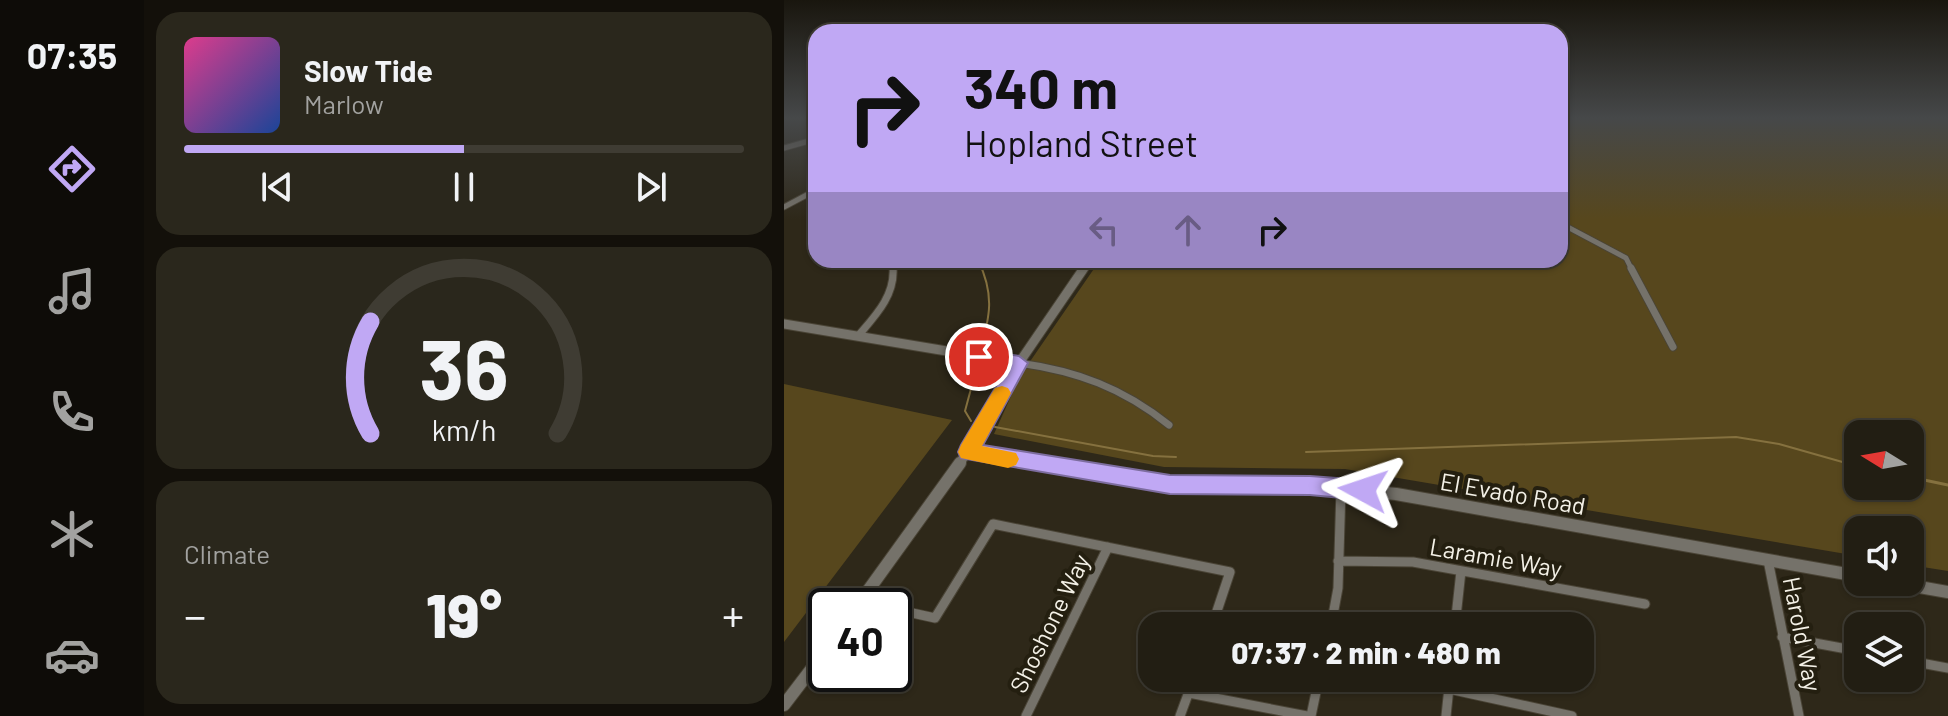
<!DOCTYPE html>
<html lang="en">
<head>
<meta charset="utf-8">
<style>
  :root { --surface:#221e13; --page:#2a271c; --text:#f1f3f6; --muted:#a2a2a0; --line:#3f3c33; --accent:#c0a8f4 }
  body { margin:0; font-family:Barlow,sans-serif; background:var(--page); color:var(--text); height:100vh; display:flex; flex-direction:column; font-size:30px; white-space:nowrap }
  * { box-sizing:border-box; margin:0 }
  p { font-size:26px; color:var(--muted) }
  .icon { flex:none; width:44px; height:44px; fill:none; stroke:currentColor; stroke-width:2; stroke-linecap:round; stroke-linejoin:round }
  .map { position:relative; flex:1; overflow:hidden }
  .drawer { display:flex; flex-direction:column; gap:12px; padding:12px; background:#13100a; width:640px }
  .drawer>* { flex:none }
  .top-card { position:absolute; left:24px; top:24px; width:760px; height:244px; border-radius:24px; box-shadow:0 2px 6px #0004,0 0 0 2px var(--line); background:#c0a8f4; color:#111; overflow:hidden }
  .needle { width:52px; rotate:281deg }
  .buttons { position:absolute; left:1060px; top:420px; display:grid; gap:16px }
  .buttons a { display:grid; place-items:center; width:80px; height:80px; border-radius:16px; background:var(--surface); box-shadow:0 2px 6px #0004,0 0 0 2px var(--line); font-size:40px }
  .speed { position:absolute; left:24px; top:588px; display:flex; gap:16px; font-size:40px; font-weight:700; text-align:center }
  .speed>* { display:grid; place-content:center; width:104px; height:104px; border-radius:50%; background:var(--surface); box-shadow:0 2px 6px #0004,0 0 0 2px var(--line); line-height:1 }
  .speed .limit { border:4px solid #111; border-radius:12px; background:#fff; color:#111 }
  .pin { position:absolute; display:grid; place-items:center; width:68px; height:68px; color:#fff; margin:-34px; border:4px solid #fff; border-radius:50%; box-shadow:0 2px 8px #0007 }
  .me { position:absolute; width:88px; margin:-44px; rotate:275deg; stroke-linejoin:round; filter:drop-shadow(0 0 6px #0008) }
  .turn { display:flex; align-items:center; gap:28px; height:168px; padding:0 24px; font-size:36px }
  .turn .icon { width:104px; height:104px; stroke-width:2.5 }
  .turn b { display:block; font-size:56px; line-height:68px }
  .lanes { display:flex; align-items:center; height:76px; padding:0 24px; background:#0003; justify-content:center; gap:40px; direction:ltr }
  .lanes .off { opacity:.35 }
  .big { font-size:60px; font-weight:800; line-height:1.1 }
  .drawer .widget { flex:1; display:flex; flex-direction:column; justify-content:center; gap:12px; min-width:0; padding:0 28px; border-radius:24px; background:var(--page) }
  .drawer .dial { align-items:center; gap:0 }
  .dial svg { height:208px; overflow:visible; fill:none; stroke:var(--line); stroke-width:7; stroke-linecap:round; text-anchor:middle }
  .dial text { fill:var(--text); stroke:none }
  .song { display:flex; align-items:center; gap:24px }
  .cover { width:96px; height:96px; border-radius:12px; background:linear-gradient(135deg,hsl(330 70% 55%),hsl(220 70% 35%)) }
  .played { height:8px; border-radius:4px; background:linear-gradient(90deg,var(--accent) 50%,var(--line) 50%) }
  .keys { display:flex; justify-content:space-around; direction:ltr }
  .heat { display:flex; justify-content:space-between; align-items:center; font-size:44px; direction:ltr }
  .trip { position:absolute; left:354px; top:612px; width:456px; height:80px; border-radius:24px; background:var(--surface); box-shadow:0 2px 6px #0004,0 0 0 2px var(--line); font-weight:800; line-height:80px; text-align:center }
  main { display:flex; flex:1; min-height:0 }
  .tab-bar { display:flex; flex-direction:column; width:144px; justify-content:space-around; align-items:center; background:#0e0c08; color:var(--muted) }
  .tab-bar .icon { width:56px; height:56px }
  .tab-bar .current { color:var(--accent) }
  .tab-bar b { font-size:36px; color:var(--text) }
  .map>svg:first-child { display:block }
  .green { fill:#57471d; fill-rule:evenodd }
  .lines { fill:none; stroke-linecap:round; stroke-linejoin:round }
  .stream-far1 { stroke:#85713f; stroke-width:2 }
  .stream { stroke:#85713f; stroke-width:3 }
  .minor-far2-casing { stroke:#4a4436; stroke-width:7 }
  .minor-far1-casing { stroke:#4a4436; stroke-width:9 }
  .minor-casing { stroke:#4a4436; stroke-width:11 }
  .tertiary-far2-casing { stroke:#4a4436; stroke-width:9 }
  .tertiary-far1-casing { stroke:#4a4436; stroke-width:11 }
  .tertiary-casing { stroke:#4a4436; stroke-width:14 }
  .minor-far2 { stroke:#75726a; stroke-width:5 }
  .minor-far1 { stroke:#75726a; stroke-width:7 }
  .minor { stroke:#75726a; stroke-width:9 }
  .tertiary-far2 { stroke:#75726a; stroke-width:7 }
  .tertiary-far1 { stroke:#75726a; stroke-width:9 }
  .tertiary { stroke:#75726a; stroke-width:12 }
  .route { fill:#c0a8f4; stroke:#7d6d9f; stroke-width:2 }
  .slow { fill:#f59e0b }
  .labels { text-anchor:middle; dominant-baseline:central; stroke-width:8; stroke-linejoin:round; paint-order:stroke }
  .near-street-label { font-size:24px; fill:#f4f1e7; stroke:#241f10 }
</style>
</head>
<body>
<main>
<nav class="tab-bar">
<b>07:35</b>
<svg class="icon current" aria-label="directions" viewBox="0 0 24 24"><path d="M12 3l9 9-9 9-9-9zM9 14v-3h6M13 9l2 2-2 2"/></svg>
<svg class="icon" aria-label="music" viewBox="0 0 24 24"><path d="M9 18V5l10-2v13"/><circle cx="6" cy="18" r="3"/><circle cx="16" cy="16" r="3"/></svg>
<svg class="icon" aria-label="phone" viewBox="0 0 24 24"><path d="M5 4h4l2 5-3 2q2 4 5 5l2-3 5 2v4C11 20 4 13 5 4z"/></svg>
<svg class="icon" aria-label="climate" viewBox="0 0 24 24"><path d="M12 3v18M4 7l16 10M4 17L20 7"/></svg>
<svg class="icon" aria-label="car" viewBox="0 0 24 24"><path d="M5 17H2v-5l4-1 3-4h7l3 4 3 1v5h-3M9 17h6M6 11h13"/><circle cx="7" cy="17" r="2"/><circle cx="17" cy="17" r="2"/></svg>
</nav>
<section class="drawer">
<div class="widget">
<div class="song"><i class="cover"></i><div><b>Slow Tide</b><p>Marlow</p></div></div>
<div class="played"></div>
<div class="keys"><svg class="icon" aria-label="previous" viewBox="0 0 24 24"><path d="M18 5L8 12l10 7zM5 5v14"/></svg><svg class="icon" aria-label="pause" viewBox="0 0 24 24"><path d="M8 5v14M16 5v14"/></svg><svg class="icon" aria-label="next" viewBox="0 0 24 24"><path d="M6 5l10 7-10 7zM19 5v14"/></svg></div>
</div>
<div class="widget dial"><svg viewBox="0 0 100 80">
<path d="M14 69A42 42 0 1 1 86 69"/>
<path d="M14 69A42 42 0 0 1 14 26" stroke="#c0a8f4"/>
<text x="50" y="56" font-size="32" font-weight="700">36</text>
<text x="50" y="72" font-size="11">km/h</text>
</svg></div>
<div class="widget"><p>Climate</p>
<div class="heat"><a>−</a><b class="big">19°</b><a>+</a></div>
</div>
</section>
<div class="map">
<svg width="1164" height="716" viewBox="0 0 1164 716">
  <rect width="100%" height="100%" fill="#2e2819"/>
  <path class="green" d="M776,119h388v452l-38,-6v-35h-52v26l-513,-87 -181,-2 -170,-33 26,-58 80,-116h460zM1074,434h52v52h-52z
    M0,384l168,36 -168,222z"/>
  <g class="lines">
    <path class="stream-far1" d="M194,260c17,35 12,56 2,93
      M187,421l-6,-10 14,-52
      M211,427l158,29 23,1
      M522,452l430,-15 43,7 74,21"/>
    <path class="stream" d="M1062,463l12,3
      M1126,477l38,8"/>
    <g class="minor-far2-casing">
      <path id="minor-far2" d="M0,148l32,-9
        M0,207l32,-17
        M776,223l66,35 6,12
        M107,260l2,10"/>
    </g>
    <g class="minor-far1-casing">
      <path id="minor-far1" d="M847,268l42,79
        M74,336c17,-20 37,-40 35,-68
        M235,363c58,8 104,25 150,62"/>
    </g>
    <g class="minor-casing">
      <path id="minor" d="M984,560l31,156
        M554,561l75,1 232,42
        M76,602l19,4
        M110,609l41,9 58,-94 237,48 -18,54
        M547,626l7,-38 3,-100
        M671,626l6,-55
        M998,637l76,14
        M1126,661l38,7
        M665,689l123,27
        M405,693l118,23
        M242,716l82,-169
        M396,716l14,-38
        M527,716l8,-38
        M662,716l4,-38"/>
    </g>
    <g class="tertiary-far2-casing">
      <path id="tertiary-far2" d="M298,270l7,-10"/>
    </g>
    <g class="tertiary-far1-casing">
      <path id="tertiary-far1" d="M0,324l235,39
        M184,452l80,13
        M175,465l60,-102 65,-95"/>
    </g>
    <g class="tertiary-casing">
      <path id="tertiary" d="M251,463l135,21 140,2 86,8 462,82
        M1107,582l57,10
        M73,606l103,-143
        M0,705l42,-55"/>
    </g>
    <use href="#minor-far2" class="minor-far2"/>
    <use href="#minor-far1" class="minor-far1"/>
    <use href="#minor" class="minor"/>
    <use href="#tertiary-far2" class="tertiary-far2"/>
    <use href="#tertiary-far1" class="tertiary-far1"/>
    <use href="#tertiary" class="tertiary"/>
  </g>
  <linearGradient id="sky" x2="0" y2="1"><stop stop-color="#19160e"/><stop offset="0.54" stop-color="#464849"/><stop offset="1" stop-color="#464849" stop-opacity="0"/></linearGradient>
  <rect width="1164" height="219" fill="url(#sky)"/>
  <path class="route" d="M195,350l40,6 9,7 -45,82 187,30 140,1 53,4 8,3 3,7 -3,7 -8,3 -53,-5 -140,-1 -209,-36 -3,-6 3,-7 46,-77 -34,-6 -3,-5 3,-5z"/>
  <path class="slow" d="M218,386l6,2 3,5 -29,53 34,7 3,6 -3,6 -8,3 -47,-10 -3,-6 3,-7 34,-57z"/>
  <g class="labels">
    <g class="near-street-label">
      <text transform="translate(729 493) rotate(10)">El Evado Road</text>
      <text transform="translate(712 557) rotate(10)">Laramie Way</text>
      <text transform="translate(265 623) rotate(-64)">Shoshone Way</text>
      <text transform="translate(1019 634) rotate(79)">Harold Way</text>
    </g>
  </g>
</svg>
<div class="buttons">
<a><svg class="needle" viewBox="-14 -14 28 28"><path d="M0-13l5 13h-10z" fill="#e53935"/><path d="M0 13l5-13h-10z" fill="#a2a2a0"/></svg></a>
<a><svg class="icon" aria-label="sound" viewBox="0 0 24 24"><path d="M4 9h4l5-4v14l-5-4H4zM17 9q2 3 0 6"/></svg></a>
<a><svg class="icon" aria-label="layers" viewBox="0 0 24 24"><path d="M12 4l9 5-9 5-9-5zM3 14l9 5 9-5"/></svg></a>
</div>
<div class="speed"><div class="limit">40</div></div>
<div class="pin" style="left:195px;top:357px;background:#d93025"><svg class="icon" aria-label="arrive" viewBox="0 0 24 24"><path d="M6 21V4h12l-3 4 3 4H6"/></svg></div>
<svg class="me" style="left:579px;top:490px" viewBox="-20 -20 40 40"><path d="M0-17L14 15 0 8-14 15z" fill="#c0a8f4" stroke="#fff" stroke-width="4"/></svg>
<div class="trip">07:37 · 2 min · 480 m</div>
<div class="top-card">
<div class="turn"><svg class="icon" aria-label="right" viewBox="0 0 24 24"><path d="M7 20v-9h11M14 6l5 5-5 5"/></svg><div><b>340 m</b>Hopland Street</div></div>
<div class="lanes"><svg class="icon off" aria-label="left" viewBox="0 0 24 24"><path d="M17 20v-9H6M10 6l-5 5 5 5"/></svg><svg class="icon off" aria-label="ahead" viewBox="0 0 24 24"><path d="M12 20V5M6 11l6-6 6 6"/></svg><svg class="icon" aria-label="right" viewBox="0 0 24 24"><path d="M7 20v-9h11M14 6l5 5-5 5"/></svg></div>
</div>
</div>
</main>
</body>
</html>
